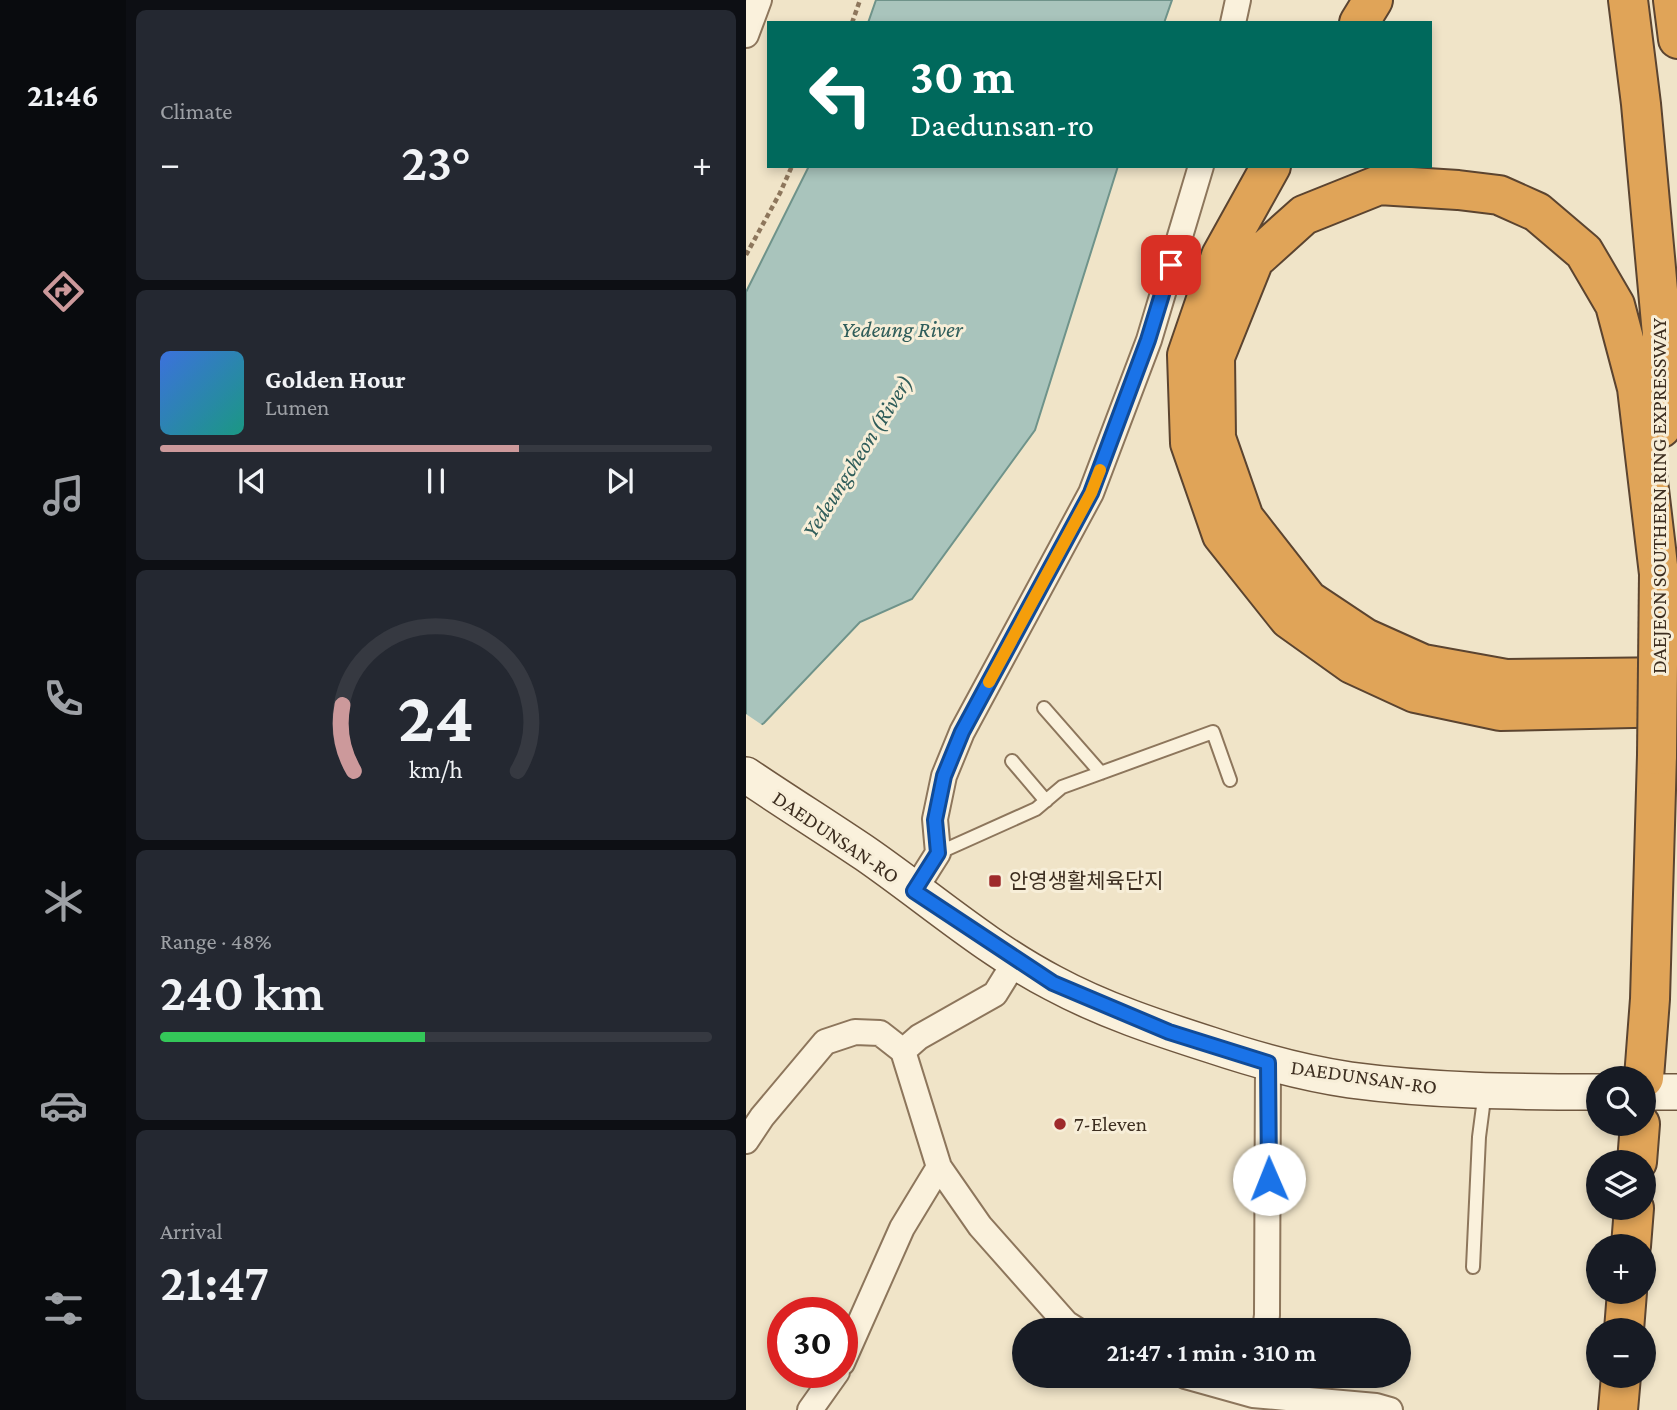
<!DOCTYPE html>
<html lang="en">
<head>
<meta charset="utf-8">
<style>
  :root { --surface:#171b24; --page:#242831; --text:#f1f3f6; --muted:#9ea1a6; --line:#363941; --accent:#cc999b }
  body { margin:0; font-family:"Crimson Pro","Noto Sans KR",serif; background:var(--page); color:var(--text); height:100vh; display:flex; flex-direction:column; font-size:26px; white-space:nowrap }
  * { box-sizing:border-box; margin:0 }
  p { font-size:23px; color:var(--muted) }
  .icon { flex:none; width:38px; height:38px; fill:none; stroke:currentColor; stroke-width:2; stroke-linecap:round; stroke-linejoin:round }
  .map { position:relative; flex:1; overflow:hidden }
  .panel { display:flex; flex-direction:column; gap:10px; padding:10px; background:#0d0f14; width:620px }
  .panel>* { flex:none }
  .hud { position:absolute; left:21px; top:21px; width:665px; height:147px; border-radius:0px; box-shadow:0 4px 10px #0003; background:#00695c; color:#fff; overflow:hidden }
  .fabs { position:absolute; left:840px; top:1066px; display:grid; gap:14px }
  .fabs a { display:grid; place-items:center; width:70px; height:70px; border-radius:50%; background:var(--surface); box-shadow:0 4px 10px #0003; font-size:35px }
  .speed { position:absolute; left:21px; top:1297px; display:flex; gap:14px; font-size:35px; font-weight:700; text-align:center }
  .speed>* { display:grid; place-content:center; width:91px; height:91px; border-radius:50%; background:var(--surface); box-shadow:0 4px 10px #0003; line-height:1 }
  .speed .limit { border:10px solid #d22; background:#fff; color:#111 }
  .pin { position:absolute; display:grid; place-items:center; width:60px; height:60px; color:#fff; margin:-30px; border-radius:14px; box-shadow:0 4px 10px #0006 }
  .me { position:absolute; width:77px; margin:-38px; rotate:359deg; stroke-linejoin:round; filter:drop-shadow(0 0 5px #0008) }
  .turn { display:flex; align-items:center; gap:24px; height:147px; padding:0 28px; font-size:32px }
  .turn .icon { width:91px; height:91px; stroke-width:2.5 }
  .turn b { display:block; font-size:49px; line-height:60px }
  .big { font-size:52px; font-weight:600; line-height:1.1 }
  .panel .widget { flex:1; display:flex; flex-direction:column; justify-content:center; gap:10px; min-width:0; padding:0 24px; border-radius:10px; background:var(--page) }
  .panel .dial { align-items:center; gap:0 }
  .dial svg { height:182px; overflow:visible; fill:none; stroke:var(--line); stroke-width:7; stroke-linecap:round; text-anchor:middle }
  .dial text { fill:var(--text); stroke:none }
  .song { display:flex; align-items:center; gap:21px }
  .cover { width:84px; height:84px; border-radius:10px; background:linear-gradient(135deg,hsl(220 70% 55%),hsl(170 70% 35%)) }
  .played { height:7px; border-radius:4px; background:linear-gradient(90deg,var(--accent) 65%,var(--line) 65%) }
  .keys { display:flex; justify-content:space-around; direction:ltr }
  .heat { display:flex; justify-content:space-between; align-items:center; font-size:38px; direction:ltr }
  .charge { height:10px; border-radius:5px; background:linear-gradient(90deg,#34c759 48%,var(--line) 0) }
  .trip { position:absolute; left:266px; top:1318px; width:399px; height:70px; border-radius:35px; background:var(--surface); box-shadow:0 4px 10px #0003; font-weight:600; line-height:70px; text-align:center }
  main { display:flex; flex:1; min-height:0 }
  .menu { display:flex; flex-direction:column; width:126px; justify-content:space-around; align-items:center; background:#090b0e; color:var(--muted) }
  .menu .icon { width:49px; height:49px }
  .menu .on { color:var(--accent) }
  .menu b { font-size:32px; color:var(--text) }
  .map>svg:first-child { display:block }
  .water { fill:#a9c4bc; stroke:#6f938a; stroke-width:2 }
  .pier { fill:#f0e4c8 }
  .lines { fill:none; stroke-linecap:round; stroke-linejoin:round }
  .lane-casing { stroke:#8d765c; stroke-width:16 }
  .street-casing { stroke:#8d765c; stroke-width:28 }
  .secondary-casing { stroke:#6f573f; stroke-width:38 }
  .highway-casing { stroke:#5b4430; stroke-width:42 }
  .path { stroke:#8d765c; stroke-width:4.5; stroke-dasharray:5 3.5; stroke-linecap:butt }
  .lane { stroke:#faf1dc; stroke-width:12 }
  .street { stroke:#faf1dc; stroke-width:24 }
  .secondary { stroke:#faf1dc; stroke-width:35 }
  .highway { stroke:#e0a458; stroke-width:38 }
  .highway-bridge-casing { stroke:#5b4430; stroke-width:42; stroke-linecap:butt }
  .highway-bridge { stroke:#e0a458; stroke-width:38 }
  .route-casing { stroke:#114b97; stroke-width:18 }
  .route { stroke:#1a73e8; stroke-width:12 }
  .slow { stroke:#f59e0b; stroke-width:12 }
  .poi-dot { fill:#9e2a2b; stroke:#f7eed8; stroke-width:2.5 }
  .labels { text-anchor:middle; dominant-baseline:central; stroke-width:6; stroke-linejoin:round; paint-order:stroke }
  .street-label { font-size:21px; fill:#3d2e20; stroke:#f7eed8 }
  .poi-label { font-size:21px; fill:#3d2e20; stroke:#f7eed8; text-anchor:start }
  .water-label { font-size:23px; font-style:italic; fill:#2f5d5a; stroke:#f7eed8 }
</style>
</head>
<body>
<main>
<nav class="menu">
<b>21:46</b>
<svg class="icon on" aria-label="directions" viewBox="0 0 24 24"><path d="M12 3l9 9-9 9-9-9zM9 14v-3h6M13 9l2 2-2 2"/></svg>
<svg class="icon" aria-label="music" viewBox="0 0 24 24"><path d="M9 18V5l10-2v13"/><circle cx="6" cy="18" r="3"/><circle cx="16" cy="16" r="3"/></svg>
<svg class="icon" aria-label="phone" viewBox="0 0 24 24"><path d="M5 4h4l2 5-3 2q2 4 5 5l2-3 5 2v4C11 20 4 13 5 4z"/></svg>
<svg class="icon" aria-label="climate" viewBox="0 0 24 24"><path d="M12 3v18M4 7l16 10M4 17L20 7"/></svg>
<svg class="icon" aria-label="car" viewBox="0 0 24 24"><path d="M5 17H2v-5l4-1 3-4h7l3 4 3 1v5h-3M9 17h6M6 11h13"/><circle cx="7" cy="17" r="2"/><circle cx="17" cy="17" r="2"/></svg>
<svg class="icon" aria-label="filters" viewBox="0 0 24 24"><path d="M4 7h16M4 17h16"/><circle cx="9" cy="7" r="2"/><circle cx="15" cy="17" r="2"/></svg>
</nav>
<section class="panel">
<div class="widget"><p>Climate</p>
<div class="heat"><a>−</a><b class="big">23°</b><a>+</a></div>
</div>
<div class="widget">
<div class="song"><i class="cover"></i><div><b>Golden Hour</b><p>Lumen</p></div></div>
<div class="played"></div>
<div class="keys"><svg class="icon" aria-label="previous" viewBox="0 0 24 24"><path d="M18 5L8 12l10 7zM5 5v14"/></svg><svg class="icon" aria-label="pause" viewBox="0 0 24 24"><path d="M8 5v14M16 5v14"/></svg><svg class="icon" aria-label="next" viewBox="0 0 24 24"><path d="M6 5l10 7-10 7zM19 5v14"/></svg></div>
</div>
<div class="widget dial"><svg viewBox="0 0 100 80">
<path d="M14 69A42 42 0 1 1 86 69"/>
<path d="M14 69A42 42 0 0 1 9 40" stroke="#cc999b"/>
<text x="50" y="56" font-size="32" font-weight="700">24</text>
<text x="50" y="72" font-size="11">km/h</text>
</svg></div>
<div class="widget"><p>Range · 48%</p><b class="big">240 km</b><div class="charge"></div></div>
<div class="widget"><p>Arrival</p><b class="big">21:47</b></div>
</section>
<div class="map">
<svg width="932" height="1410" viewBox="0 0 932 1410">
  <rect width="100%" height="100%" fill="#f0e4c8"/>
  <path class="water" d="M130,0h296l-8,23h-296z
    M63,166h309l-83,264 -123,169 -52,23 -96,101 -18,12v-443z"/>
  <path class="pier" d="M0,714l19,13 -19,11z"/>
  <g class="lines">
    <g class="lane-casing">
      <path id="lane" d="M298,708l57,65
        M266,761l34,40
        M192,853l98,-44 26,-22 151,-55 17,48
        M727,1267l6,-130 6,-46"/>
    </g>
    <g class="street-casing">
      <path id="street" d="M487,23l5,-23
        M0,35l13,-35
        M168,891l24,-38 -3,-34 9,-43 18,-44 129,-239 58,-153 52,-174
        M157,1051l36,116 41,59 86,97 11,7
        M157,1051l16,-14 76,-43 21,-34
        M0,1141l16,-24 63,-75 30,-10 25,1 23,18
        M519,1330l2,-15 1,-252
        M96,1363l60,-135 37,-61
        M439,1376l68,19 123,11 14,4
        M64,1410l27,-38"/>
    </g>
    <g class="secondary-casing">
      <path id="secondary" d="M0,775c40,27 80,52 120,79 62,43 120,94 187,129 50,27 105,45 158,62 45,15 91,28 139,35 82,11 165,12 248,12
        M898,1092h34"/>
    </g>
    <g class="highway-casing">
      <path id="highway" d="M882,0l13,104 21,230 -1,94
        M927,0l5,39
        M613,23l14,-23
        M525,166l-50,90 -34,99 3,88 32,92 67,84 63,45 63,29 85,18 178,-4
        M913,574l-22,-186 -22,-83 -31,-53 -47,-40 -38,-17 -41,-5 -79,-5 -75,30 -50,45 -39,97 1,81 28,80 64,82 57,38 58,26 83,15 172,-2
        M898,1078l6,-79 7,-244
        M891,1162l3,-38
        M885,1246l3,-38
        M878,1330l3,-38
        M872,1410l3,-34"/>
    </g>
    <path class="path" d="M106,23l8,-23
      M0,255l34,-62 12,-27"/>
    <use href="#lane" class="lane"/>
    <use href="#street" class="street"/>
    <use href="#secondary" class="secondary"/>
    <use href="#highway" class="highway"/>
    <g class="highway-bridge-casing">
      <path id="highway-bridge" d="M911,755l2,-181"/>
    </g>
    <use href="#highway-bridge" class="highway-bridge"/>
  </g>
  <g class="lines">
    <g class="route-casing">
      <path id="route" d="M425,265l-23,75 -57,153 -129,239 -18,44 -9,44 3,33 -24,38 139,92 116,49 99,31 1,116"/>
    </g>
    <use href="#route" class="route"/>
    <path class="slow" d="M243,682l102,-189 9,-23"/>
  </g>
  <g class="poi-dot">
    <rect x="242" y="874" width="14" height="14" rx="3.5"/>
    <circle cx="314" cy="1124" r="7"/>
  </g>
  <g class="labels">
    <g class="street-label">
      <text transform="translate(913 496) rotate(-90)">DAEJEON SOUTHERN RING EXPRESSWAY</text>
      <text transform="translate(90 837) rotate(34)">DAEDUNSAN-RO</text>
      <text transform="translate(618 1077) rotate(8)">DAEDUNSAN-RO</text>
    </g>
    <g class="poi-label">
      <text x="263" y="881">안영생활체육단지</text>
      <text x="328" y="1124">7-Eleven</text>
    </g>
    <g class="water-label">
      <text x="156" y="329">Yedeung River</text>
      <text transform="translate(111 456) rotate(-58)">Yedeungcheon (River)</text>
    </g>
  </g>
</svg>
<div class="fabs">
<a><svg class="icon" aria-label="search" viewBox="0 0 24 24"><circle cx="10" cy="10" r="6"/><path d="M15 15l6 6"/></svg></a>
<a><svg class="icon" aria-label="layers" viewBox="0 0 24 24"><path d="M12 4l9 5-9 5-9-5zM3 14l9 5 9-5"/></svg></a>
<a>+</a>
<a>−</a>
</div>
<div class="speed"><div class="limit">30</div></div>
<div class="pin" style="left:425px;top:265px;background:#d93025"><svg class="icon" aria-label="arrive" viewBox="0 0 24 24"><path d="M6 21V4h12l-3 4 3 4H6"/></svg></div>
<svg class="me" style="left:523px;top:1179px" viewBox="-20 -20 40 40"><circle r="19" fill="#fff"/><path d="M0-13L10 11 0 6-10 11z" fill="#1a73e8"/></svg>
<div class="trip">21:47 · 1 min · 310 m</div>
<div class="hud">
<div class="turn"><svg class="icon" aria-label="left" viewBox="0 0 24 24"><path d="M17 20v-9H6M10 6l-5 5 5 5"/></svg><div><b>30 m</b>Daedunsan-ro</div></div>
</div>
</div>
</main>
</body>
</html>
